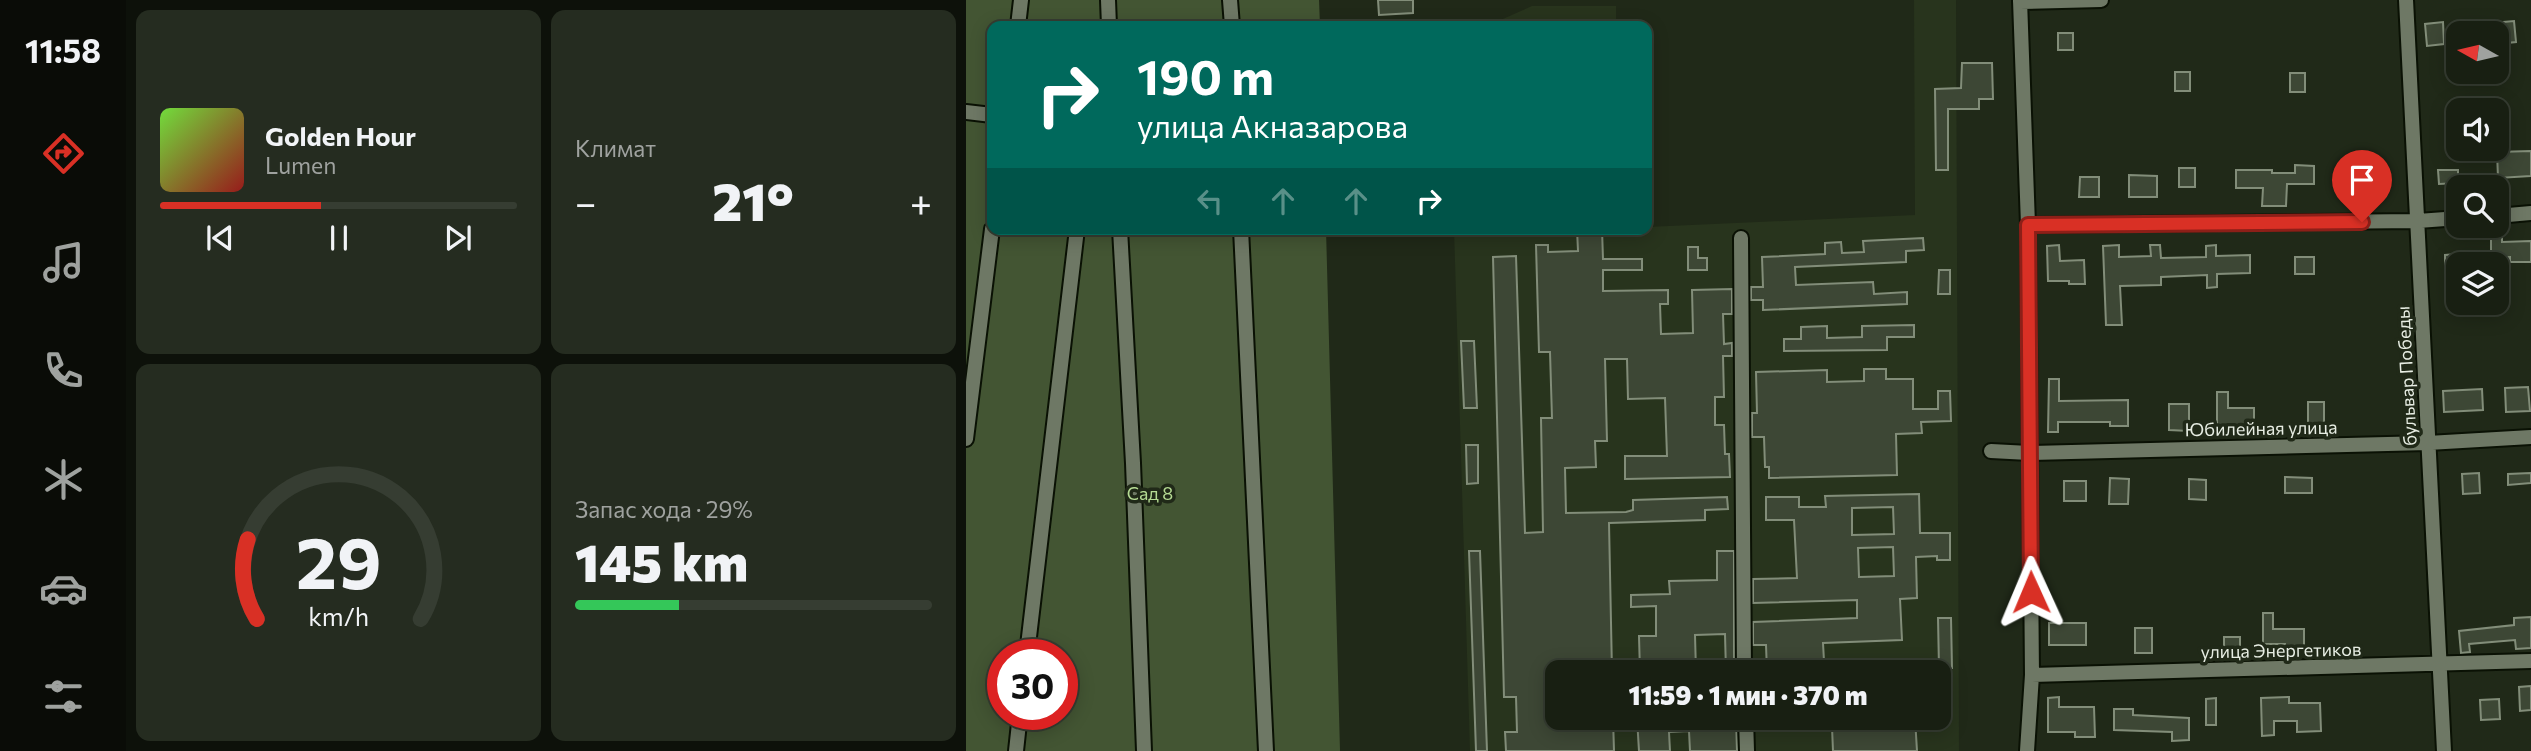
<!DOCTYPE html>
<html lang="ru">
<head>
<meta charset="utf-8">
<style>
  :root { --surface:#181f12; --page:#252c20; --text:#f1f3f6; --muted:#9fa29f; --line:#363d32; --accent:#d93025 }
  body { margin:0; font-family:Commissioner,sans-serif; background:var(--page); color:var(--text); height:100vh; display:flex; flex-direction:column; font-size:26px; white-space:nowrap }
  * { box-sizing:border-box; margin:0 }
  p { font-size:23px; color:var(--muted) }
  .icon { flex:none; width:38px; height:38px; fill:none; stroke:currentColor; stroke-width:2; stroke-linecap:round; stroke-linejoin:round }
  .map { position:relative; flex:1; overflow:hidden }
  .sheet { display:flex; flex-direction:column; gap:10px; padding:10px; background:#0d110a; width:840px }
  .sheet>* { flex:none }
  .banner { position:absolute; left:21px; top:21px; width:665px; height:214px; border-radius:14px; box-shadow:0 4px 18px #0003,0 0 0 2px var(--line); background:#00695c; color:#fff; overflow:hidden }
  .needle { width:46px; rotate:278deg }
  .controls { position:absolute; left:1480px; top:21px; display:grid; gap:14px }
  .controls a { display:grid; place-items:center; width:63px; height:63px; border-radius:14px; background:var(--surface); box-shadow:0 4px 18px #0003,0 0 0 2px var(--line); font-size:35px }
  .speed { position:absolute; left:21px; top:639px; display:flex; gap:14px; font-size:35px; font-weight:700; text-align:center }
  .speed>* { display:grid; place-content:center; width:91px; height:91px; border-radius:50%; background:var(--surface); box-shadow:0 4px 18px #0003,0 0 0 2px var(--line); line-height:1 }
  .speed .limit { border:10px solid #d22; background:#fff; color:#111 }
  .pin { position:absolute; display:grid; place-items:center; width:60px; height:60px; color:#fff; margin:-72px -30px; border-radius:50% 50% 50% 0; rotate:-45deg; box-shadow:0 0 7px #0007 }
  .pin .icon { rotate:45deg }
  .me { position:absolute; width:77px; margin:-38px; rotate:359deg; stroke-linejoin:round; filter:drop-shadow(0 0 5px #0008) }
  .turn { display:flex; align-items:center; gap:24px; height:147px; padding:0 35px; font-size:32px }
  .turn .icon { width:91px; height:91px; stroke-width:2.5 }
  .turn b { display:block; font-size:49px; line-height:60px }
  .lanes { display:flex; align-items:center; height:66px; padding:0 35px; background:#0003; justify-content:center; gap:35px; direction:ltr }
  .lanes .off { opacity:.35 }
  .big { font-size:52px; font-weight:800; line-height:1.1 }
  .sheet .widget { flex:1; display:flex; flex-direction:column; justify-content:center; gap:10px; min-width:0; padding:0 24px; border-radius:14px; background:var(--page) }
  .sheet .dial { align-items:center; gap:0 }
  .dial svg { height:182px; overflow:visible; fill:none; stroke:var(--line); stroke-width:7; stroke-linecap:round; text-anchor:middle }
  .dial text { fill:var(--text); stroke:none }
  .song { display:flex; align-items:center; gap:21px }
  .cover { width:84px; height:84px; border-radius:10px; background:linear-gradient(135deg,hsl(100 70% 55%),hsl(0 70% 35%)) }
  .played { height:7px; border-radius:4px; background:linear-gradient(90deg,var(--accent) 45%,var(--line) 45%) }
  .keys { display:flex; justify-content:space-around; direction:ltr }
  .heat { display:flex; justify-content:space-between; align-items:center; font-size:38px; direction:ltr }
  .charge { height:10px; border-radius:5px; background:linear-gradient(90deg,#34c759 29%,var(--line) 0) }
  .sheet .tiles { flex:1; display:grid; gap:10px; grid-template-columns:repeat(2,1fr) }
  .trip { position:absolute; left:579px; top:660px; width:406px; height:70px; border-radius:14px; background:var(--surface); box-shadow:0 4px 18px #0003,0 0 0 2px var(--line); font-weight:800; line-height:70px; text-align:center }
  main { display:flex; flex:1; min-height:0 }
  .tab-bar { display:flex; flex-direction:column; width:126px; justify-content:space-around; align-items:center; background:#0a0c07; color:var(--muted) }
  .tab-bar .icon { width:49px; height:49px }
  .tab-bar .on { color:var(--accent) }
  .tab-bar b { font-size:32px; color:var(--text) }
  .map>svg:first-child { display:block }
  .built { fill:#28341d; fill-rule:evenodd }
  .green { fill:#435533; fill-rule:evenodd }
  .building { fill:#3d4735; stroke:#828d79; stroke-width:2; fill-rule:evenodd }
  .lines { fill:none; stroke-linecap:round; stroke-linejoin:round }
  .minor-casing { stroke:#0a1104; stroke-width:18 }
  .minor { stroke:#6e7865; stroke-width:14 }
  .route-casing { stroke:#8d1f18; stroke-width:18 }
  .route { stroke:#d93025; stroke-width:12 }
  .labels { text-anchor:middle; dominant-baseline:central; stroke-width:7; stroke-linejoin:round; paint-order:stroke }
  .street-label { font-size:18px; fill:#e7ede3; stroke:#202918 }
  .park-label { font-size:18px; fill:#b5db93; stroke:#202918 }
</style>
</head>
<body>
<main>
<nav class="tab-bar">
<b>11:58</b>
<svg class="icon on" aria-label="directions" viewBox="0 0 24 24"><path d="M12 3l9 9-9 9-9-9zM9 14v-3h6M13 9l2 2-2 2"/></svg>
<svg class="icon" aria-label="music" viewBox="0 0 24 24"><path d="M9 18V5l10-2v13"/><circle cx="6" cy="18" r="3"/><circle cx="16" cy="16" r="3"/></svg>
<svg class="icon" aria-label="phone" viewBox="0 0 24 24"><path d="M5 4h4l2 5-3 2q2 4 5 5l2-3 5 2v4C11 20 4 13 5 4z"/></svg>
<svg class="icon" aria-label="climate" viewBox="0 0 24 24"><path d="M12 3v18M4 7l16 10M4 17L20 7"/></svg>
<svg class="icon" aria-label="car" viewBox="0 0 24 24"><path d="M5 17H2v-5l4-1 3-4h7l3 4 3 1v5h-3M9 17h6M6 11h13"/><circle cx="7" cy="17" r="2"/><circle cx="17" cy="17" r="2"/></svg>
<svg class="icon" aria-label="filters" viewBox="0 0 24 24"><path d="M4 7h16M4 17h16"/><circle cx="9" cy="7" r="2"/><circle cx="15" cy="17" r="2"/></svg>
</nav>
<section class="sheet">
<div class="tiles">
<div class="widget">
<div class="song"><i class="cover"></i><div><b>Golden Hour</b><p>Lumen</p></div></div>
<div class="played"></div>
<div class="keys"><svg class="icon" aria-label="previous" viewBox="0 0 24 24"><path d="M18 5L8 12l10 7zM5 5v14"/></svg><svg class="icon" aria-label="pause" viewBox="0 0 24 24"><path d="M8 5v14M16 5v14"/></svg><svg class="icon" aria-label="next" viewBox="0 0 24 24"><path d="M6 5l10 7-10 7zM19 5v14"/></svg></div>
</div>
<div class="widget"><p>Климат</p>
<div class="heat"><a>−</a><b class="big">21°</b><a>+</a></div>
</div>
<div class="widget dial"><svg viewBox="0 0 100 80">
<path d="M14 69A42 42 0 1 1 86 69"/>
<path d="M14 69A42 42 0 0 1 10 34" stroke="#d93025"/>
<text x="50" y="56" font-size="32" font-weight="700">29</text>
<text x="50" y="72" font-size="11">km/h</text>
</svg></div>
<div class="widget"><p>Запас хода · 29%</p><b class="big">145 km</b><div class="charge"></div></div>
</div>
</section>
<div class="map">
<svg width="1565" height="751" viewBox="0 0 1565 751">
  <rect width="100%" height="100%" fill="#202918"/>
  <path class="built" d="M948,0h42l3,751h-489l-16,-522h193v-2l268,-12zM592,672h381v46h-381z
    M566,6h84v20h-129z"/>
  <path class="green" d="M0,0h353l1,26h-328v203h334l14,522h-374zM37,654h59v60h-59z"/>
  <path class="building" d="M412,0h35v13l-34,2z
    M1548,21l2,21 -19,2v-11h-4l-1,-10z
    M1477,22l1,22 -17,2 -2,-22z
    M1092,33h15v17h-15z
    M996,63h30l1,36h-14v10h-31v61h-12l-1,-81 26,-1z
    M1209,72h15v19h-15z
    M1324,73h15v19h-15z
    M1565,151v25l-33,2 -1,-26z
    M1329,165l19,1v18h-27l-1,22h-24l1,-18h-27v-18h36v3h23z
    M1213,168h16v19h-16z
    M1472,170h20v13l-19,1z
    M1163,175l28,1v21h-28z
    M1114,177h19v20h-20z
    M611,229h25l1,30h39v11h-39v21l65,-1v14h-8l1,30 32,-1 -1,-43 40,-1v25h-9l1,30 8,-1v13h-9l1,41h-9v28h9l1,29h4l1,23 -105,2v-23h42l-2,-58 -37,1 -1,-40h-22l2,82h-12l1,26 -31,1 1,45 60,-1 7,-2v-10l94,-3 1,12 -23,1v10l-96,3 3,149h-54v46h55l1,33h-108l-1,-19h12l-1,-35h-12l-11,-440 23,-1 9,277 18,-1 -2,-114h11l-2,-66h-11l-3,-107h12v7l30,-1z
    M1536,237v5l29,-1v21h-21v-5l-19,1v-20z
    M957,238l1,12 -18,1v11l-111,5 1,18 77,-3 1,12 33,-2v12l-144,6v-10h-12v-13h12l-1,-30 63,-3v-11l16,-1 1,11 22,-1 -1,-11z
    M1093,245l1,16 24,-1 1,24h-16v-3h-21l-1,-35z
    M1153,245v12l32,-1 -1,-11h10l1,13 45,-1v-11l10,-1v11l34,-1v18l-33,1v13l-10,1v-13l-46,2v8l-41,1 2,39h-16l-3,-79z
    M722,247h10v11h9v12h-19z
    M1506,253l1,11h-14v6l-14,1v-16z
    M1329,257h19v17h-19z
    M973,270h11v24h-12z
    M948,325v12h-27v13l-103,1v-12h17v-12l26,-1v12l35,-1v-11z
    M495,341h13l3,67h-13z
    M898,369h22v10h27v30h25v-18h12l1,30 -30,1 1,11 -26,1 1,41 -128,3v-11h-4l-1,-30h-12v-24h5l-1,-41 71,-2v12l37,-1z
    M1083,379h10v22l69,-1v26h-18v-4h-52v10h-10z
    M1562,387l2,24 -24,1 -1,-24z
    M1516,389l1,21 -39,2 -1,-21z
    M1251,392h11v16h26v19h-26v6h-11z
    M1342,402h16v23h-16z
    M1203,404h20v27l-20,-1z
    M500,445h12v38l-11,1z
    M1513,473l1,20 -17,1 -1,-20z
    M1565,473v10l-23,2v-11z
    M1319,477l27,1v15h-27z
    M1144,478l19,1 -1,25h-19z
    M1223,479l17,1v20l-17,-1z
    M1098,481h22v20h-22z
    M953,494l1,39h30v27h-13v-4l-21,1 1,41 -17,1 2,41 -79,3 1,18 91,-2 1,13h-149l-1,-27h-13v-23l104,-4v-18l-104,3v-24l44,-1 -3,-58h-28v-23h33v10h27l-1,-11zM927,507l1,27 -42,1v-27zM927,547l1,29 -35,1 -1,-29z
    M503,551h11l7,200h-11z
    M751,551h17v121h-8l-1,-38 -30,1 1,37h-56l-1,-36h17v-30l-25,1v-12l39,-1 -1,-13 48,-1z
    M1297,613h10v16h31v21h-19v-6h-22z
    M1565,617v31l-15,1 -1,-9 -46,4 1,8 -9,1 -2,-22 55,-6v-7z
    M972,618h13l1,50h-13z
    M1083,623h37v22h-37z
    M1169,628h17v25h-17z
    M1258,637h16v18h-16z
    M1565,686v24l-11,1 -1,-24z
    M1093,697v10h35l1,30h-20v-5h-27v-34z
    M1323,697v6h31l1,28 -24,1v-11h-23v14l-12,1 -1,-38z
    M1250,698v27h-10v-26z
    M1533,699l1,20 -19,1 -1,-20z
    M1148,709h19v6l56,3v22l-17,1v-9l-58,-2z
    M671,718h99l1,33h-47l-1,-20 -20,1 1,19h-31z
    M790,718h159l2,33h-84l-1,-24 -76,1z"/>
  <g class="lines">
    <g class="minor-casing">
      <path id="minor" d="M142,0l1,26
        M264,0l2,26
        M1054,0l8,225 4,450 -5,76
        M1440,0l38,751
        M1054,2l81,-2
        M52,26l3,-26
        M0,112l26,3
        M1531,216l34,-3
        M1062,225l390,-4 41,-3
        M154,229l13,234 11,288
        M275,229l25,522
        M775,238l3,434
        M0,439l26,-210
        M1025,451l38,2 399,-10 103,-6
        M61,654l50,-425
        M1066,675l499,-14
        M780,718l1,33
        M50,751l4,-37"/>
    </g>
    <use href="#minor" class="minor"/>
  </g>
  <g class="lines">
    <g class="route-casing">
      <path id="route" d="M1065,592l-3,-367 334,-3"/>
    </g>
    <use href="#route" class="route"/>
  </g>
  <g class="labels">
    <g class="street-label">
      <text transform="translate(1440 376) rotate(-93)">бульвар Победы</text>
      <text transform="translate(1295 428) rotate(-1)">Юбилейная улица</text>
      <text transform="translate(1315 650) rotate(-1)">улица Энергетиков</text>
    </g>
    <g class="park-label">
      <text x="184" y="493">Сад 8</text>
    </g>
  </g>
</svg>
<div class="controls">
<a><svg class="needle" viewBox="-14 -14 28 28"><path d="M0-13l5 13h-10z" fill="#e53935"/><path d="M0 13l5-13h-10z" fill="#9fa29f"/></svg></a>
<a><svg class="icon" aria-label="sound" viewBox="0 0 24 24"><path d="M4 9h4l5-4v14l-5-4H4zM17 9q2 3 0 6"/></svg></a>
<a><svg class="icon" aria-label="search" viewBox="0 0 24 24"><circle cx="10" cy="10" r="6"/><path d="M15 15l6 6"/></svg></a>
<a><svg class="icon" aria-label="layers" viewBox="0 0 24 24"><path d="M12 4l9 5-9 5-9-5zM3 14l9 5 9-5"/></svg></a>
</div>
<div class="speed"><div class="limit">30</div></div>
<div class="pin" style="left:1396px;top:222px;background:#d93025"><svg class="icon" aria-label="arrive" viewBox="0 0 24 24"><path d="M6 21V4h12l-3 4 3 4H6"/></svg></div>
<svg class="me" style="left:1065px;top:592px" viewBox="-20 -20 40 40"><path d="M0-17L14 15 0 8-14 15z" fill="#d93025" stroke="#fff" stroke-width="4"/></svg>
<div class="trip">11:59 · 1 мин · 370 m</div>
<div class="banner">
<div class="turn"><svg class="icon" aria-label="right" viewBox="0 0 24 24"><path d="M7 20v-9h11M14 6l5 5-5 5"/></svg><div><b>190 m</b>улица Акназарова</div></div>
<div class="lanes"><svg class="icon off" aria-label="left" viewBox="0 0 24 24"><path d="M17 20v-9H6M10 6l-5 5 5 5"/></svg><svg class="icon off" aria-label="ahead" viewBox="0 0 24 24"><path d="M12 20V5M6 11l6-6 6 6"/></svg><svg class="icon off" aria-label="ahead" viewBox="0 0 24 24"><path d="M12 20V5M6 11l6-6 6 6"/></svg><svg class="icon" aria-label="right" viewBox="0 0 24 24"><path d="M7 20v-9h11M14 6l5 5-5 5"/></svg></div>
</div>
</div>
</main>
</body>
</html>
